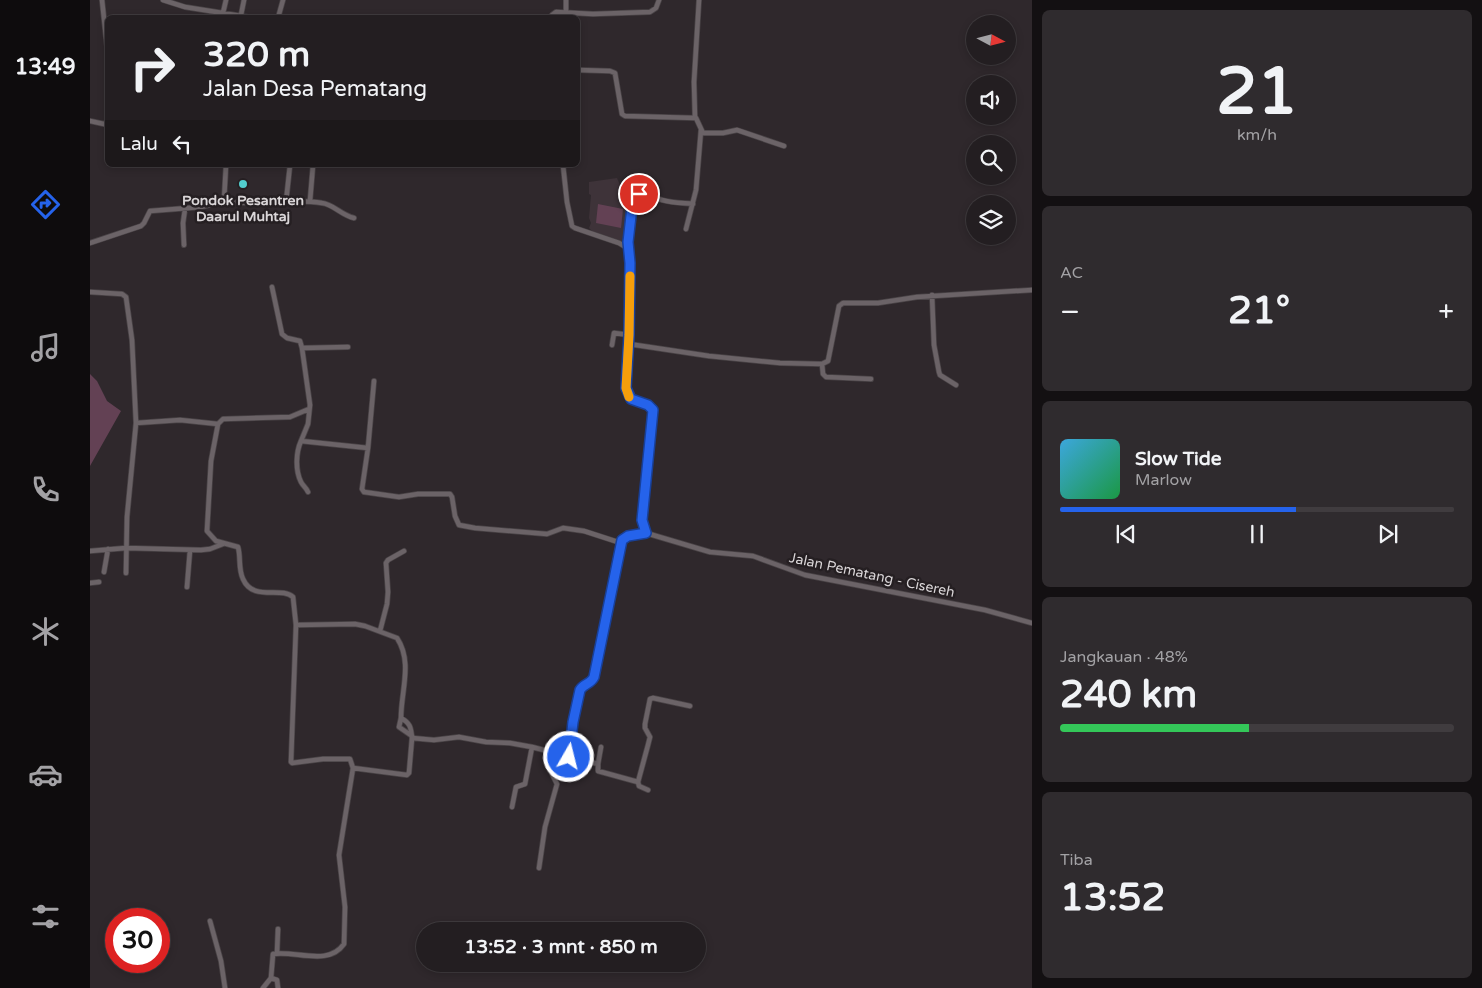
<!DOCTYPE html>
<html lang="id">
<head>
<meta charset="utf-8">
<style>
  :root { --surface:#231e21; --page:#2f2b2e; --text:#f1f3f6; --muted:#a3a2a5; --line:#403c3f; --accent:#2563eb }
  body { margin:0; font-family:"Varela Round",sans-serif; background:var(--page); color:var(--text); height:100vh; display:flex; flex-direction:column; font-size:19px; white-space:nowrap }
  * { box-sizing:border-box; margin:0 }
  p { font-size:16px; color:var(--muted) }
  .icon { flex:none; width:28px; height:28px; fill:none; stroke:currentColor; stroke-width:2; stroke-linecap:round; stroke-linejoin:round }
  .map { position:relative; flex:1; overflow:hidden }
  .details { display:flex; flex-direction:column; gap:10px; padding:10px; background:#131012; width:450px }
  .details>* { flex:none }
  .top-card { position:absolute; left:15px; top:15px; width:475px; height:152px; border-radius:8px; box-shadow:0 2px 8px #0003,0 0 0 1px var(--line); background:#231e21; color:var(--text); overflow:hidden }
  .needle { width:32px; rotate:97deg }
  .buttons { position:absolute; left:876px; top:15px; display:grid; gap:10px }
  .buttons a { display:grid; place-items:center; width:50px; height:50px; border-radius:50%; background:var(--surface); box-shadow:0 2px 8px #0003,0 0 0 1px var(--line); font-size:25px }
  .speed { position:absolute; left:15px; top:908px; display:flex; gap:10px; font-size:25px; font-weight:700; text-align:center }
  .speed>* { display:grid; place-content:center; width:65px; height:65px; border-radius:50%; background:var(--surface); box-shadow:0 2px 8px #0003,0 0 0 1px var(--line); line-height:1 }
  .speed .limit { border:8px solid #d22; background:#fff; color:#111 }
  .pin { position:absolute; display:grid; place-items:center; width:42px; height:42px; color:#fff; margin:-21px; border:2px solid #fff; border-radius:50%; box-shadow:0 1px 5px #0007 }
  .me { position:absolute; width:55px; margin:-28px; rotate:8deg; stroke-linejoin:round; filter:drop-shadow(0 0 4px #0008) }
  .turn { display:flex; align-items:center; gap:18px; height:105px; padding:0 15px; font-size:22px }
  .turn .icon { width:65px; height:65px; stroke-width:2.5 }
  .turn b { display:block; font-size:35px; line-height:42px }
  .then { display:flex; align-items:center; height:48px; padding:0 15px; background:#0003; gap:10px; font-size:19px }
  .big { font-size:38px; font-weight:800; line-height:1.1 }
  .details .card { flex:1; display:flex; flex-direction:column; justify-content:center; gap:8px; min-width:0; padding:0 18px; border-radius:8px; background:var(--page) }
  .details .dial { align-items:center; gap:0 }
  .dial b { font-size:65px; line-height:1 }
  .song { display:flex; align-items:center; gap:15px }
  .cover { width:60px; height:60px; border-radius:8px; background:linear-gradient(135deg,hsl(200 70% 55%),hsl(140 70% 35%)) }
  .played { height:5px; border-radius:2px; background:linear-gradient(90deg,var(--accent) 60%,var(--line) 60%) }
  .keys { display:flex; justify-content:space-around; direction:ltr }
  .heat { display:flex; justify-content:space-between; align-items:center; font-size:28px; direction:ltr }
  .charge { height:8px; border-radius:4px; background:linear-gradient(90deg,#34c759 48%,var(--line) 0) }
  .trip { position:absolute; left:326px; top:922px; width:290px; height:50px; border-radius:25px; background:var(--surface); box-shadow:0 2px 8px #0003,0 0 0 1px var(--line); font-weight:800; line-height:50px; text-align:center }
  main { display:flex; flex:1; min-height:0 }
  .dock { display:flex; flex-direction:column; width:90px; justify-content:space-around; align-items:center; background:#0e0c0d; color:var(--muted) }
  .dock .icon { width:35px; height:35px }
  .dock .current { color:var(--accent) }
  .dock b { font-size:22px; color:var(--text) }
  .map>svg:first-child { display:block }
  .built { fill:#3e3339 }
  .green { fill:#634154 }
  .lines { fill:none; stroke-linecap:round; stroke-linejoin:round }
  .street-casing { stroke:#4a4447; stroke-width:6 }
  .street { stroke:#6b6367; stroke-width:4.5 }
  .route-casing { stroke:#184099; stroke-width:12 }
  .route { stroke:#2563eb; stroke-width:9 }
  .slow { stroke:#f59e0b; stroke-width:9 }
  .poi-dot { fill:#52cdce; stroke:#251f22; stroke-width:2 }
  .labels { text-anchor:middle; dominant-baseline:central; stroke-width:5; stroke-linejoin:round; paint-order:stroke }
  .poi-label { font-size:14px; font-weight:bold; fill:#dad6d8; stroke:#251f22 }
  .street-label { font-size:14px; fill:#dad6d8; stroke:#251f22 }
</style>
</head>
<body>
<main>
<nav class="dock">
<b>13:49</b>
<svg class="icon current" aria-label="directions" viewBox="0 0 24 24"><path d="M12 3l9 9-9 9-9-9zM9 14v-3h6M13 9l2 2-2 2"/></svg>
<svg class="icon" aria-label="music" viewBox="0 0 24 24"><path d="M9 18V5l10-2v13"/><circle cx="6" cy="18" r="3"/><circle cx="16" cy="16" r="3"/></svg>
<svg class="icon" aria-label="phone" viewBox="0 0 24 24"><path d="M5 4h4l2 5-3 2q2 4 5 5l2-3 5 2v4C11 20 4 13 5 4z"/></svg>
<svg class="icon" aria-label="climate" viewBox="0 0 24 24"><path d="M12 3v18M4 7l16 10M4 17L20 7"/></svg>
<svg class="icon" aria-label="car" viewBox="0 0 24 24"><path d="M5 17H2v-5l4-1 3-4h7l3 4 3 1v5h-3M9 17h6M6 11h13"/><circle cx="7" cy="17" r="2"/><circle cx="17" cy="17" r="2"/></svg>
<svg class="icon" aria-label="filters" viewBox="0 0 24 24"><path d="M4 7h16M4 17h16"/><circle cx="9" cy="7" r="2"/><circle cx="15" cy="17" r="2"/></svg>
</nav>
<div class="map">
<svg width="942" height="988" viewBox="0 0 942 988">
  <rect width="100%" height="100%" fill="#2f282c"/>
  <path class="built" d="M527,178l6,14v11l2,1 2,11 2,16 -2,13 -8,-2 -26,-10 -4,-4 2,-5 -2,-5 2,-23 -2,-1v-12z"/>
  <path class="green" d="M508,204l25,5 -2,19 -25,-5z
    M0,374l7,7 10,20 14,10 -31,55z"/>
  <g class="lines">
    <g class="street-casing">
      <path id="street" d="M12,0l6,56
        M73,0l22,7 69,11
        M133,13l3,-13
        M151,15l3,-15
        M188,18l5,-18
        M462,18v-3l4,-3 37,2 57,-2 6,-4 3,-8
        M476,18v-18
        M488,70l32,1 5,2 7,41 3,2 71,2 7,15h20l14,-3 47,16
        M605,118l-1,-36 5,-82
        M0,121l14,3 4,-2
        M473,165l4,37 5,24 3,2 44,15 10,6v86l-3,57c8,13 20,8 27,18l-12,110 5,13 64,19 43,4 52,19 180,35 47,13
        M134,201c32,6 66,-4 98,2 11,1 19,12 32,15
        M134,201l2,-36
        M220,201l3,-36
        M196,202l4,-37
        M596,229l10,-39 5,-60
        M0,243l51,-17 3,-3 6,-12 51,-4 23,-6
        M94,245l-1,-22 2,-14
        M539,249c-1,-12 0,-57 16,-56 6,0 12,6 17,7 10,3 21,3 31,4
        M182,287l10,47 5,4 13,3 2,7 8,57 -2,19 -7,17 67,7 -6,41 2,3 35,5 19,-3h32l2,3 3,19 4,9 16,3 72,6 16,-6 21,3 37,12
        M0,292l32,2 4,3 6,43 4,83 44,-3 38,4 -7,37 -4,70 9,10 22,6c3,10 0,22 5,32 10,23 38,7 50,18l3,28 -5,137 1,1 31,-4h27l3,9 -14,87 6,52 -1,37c-16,23 -49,6 -71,10l-2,24 -8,10
        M842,295l2,50 5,27 1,3 16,10
        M539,344l80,12 71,7 42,1 6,-3 11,-55 4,-3h35l39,-6 115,-7
        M522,345l2,-12 15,2
        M212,348l46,-1
        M732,364l1,10 3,3 45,2
        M128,424l5,-5 67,-2 19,-8
        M211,441c-5,11 -6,29 0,41 2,4 5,5 7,10
        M278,448l6,-67
        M0,551l36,-3 75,2 9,-1 13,-5
        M14,572l4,-23
        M36,573l1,-56 9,-94
        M0,583l9,-1
        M97,587l3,-37
        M206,625l59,-1 10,2 32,12c16,24 4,53 4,80 9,5 10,9 11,20
        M290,631l7,-27 1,-12 -2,-29 2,-3 16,-9
        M311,718l-2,9 13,9
        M511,747l-3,17v7l40,11 1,4 9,4
        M479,757l4,-35 7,-32 2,-4 9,-4 3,-5 28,-137 7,-4 17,-3
        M263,768l54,7 2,-2 3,-35 22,2 25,-3 27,5 24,1 22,4 66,17
        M548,782l10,-37 2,-8 -5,-9v-4l5,-25 3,-1 37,8
        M422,807l4,-20 9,-3 7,-37
        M449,868l6,-41 12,-43 -5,-10 4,-20
        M120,921l11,40 4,27
        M187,953l1,-24
        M181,978l6,2 1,8"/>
    </g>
    <use href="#street" class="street"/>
  </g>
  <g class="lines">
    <g class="route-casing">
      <path id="route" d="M479,757l4,-35 7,-32c3,-6 11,-6 14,-13l28,-137 6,-4 18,-3 -4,-13 11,-110 -5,-5 -17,-6 -5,-11 3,-53 1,-72 -2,-21 4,-35 7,-13"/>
    </g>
    <use href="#route" class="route"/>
    <path class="slow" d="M539,397l-3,-9 3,-53 1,-59"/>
  </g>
  <circle class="poi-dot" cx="153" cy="184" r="5"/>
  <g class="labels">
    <g class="poi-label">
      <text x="153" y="200">Pondok Pesantren<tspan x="153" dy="16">Daarul Muhtaj</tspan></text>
    </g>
    <g class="street-label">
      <text transform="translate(782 575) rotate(12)">Jalan Pematang - Cisereh</text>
    </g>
  </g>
</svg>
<div class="buttons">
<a><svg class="needle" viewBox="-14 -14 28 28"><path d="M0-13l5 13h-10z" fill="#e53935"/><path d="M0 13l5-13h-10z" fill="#a3a2a5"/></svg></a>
<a><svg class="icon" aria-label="sound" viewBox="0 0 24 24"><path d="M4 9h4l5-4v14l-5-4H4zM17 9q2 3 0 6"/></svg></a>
<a><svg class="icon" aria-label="search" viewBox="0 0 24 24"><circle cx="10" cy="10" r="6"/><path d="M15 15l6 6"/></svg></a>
<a><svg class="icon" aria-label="layers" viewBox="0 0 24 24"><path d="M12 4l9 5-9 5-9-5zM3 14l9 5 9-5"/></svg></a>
</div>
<div class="speed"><div class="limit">30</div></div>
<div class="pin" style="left:549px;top:194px;background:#d93025"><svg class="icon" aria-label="arrive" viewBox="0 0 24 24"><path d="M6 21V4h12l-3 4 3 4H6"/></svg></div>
<svg class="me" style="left:479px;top:757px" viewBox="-20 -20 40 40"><circle r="17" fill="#2563eb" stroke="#fff" stroke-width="3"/><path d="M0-11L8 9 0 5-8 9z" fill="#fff"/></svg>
<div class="trip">13:52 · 3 mnt · 850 m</div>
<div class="top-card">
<div class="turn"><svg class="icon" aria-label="right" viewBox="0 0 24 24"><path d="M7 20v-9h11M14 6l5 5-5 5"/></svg><div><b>320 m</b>Jalan Desa Pematang</div></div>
<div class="then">Lalu<svg class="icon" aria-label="left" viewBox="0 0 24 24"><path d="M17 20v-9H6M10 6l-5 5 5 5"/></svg></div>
</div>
</div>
<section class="details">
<div class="card dial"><b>21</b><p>km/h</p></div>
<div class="card"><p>AC</p>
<div class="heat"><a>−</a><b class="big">21°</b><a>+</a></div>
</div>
<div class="card">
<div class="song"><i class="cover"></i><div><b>Slow Tide</b><p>Marlow</p></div></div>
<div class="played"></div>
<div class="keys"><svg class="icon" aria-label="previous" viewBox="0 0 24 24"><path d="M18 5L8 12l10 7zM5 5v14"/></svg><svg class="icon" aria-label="pause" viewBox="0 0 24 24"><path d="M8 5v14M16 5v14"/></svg><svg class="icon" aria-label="next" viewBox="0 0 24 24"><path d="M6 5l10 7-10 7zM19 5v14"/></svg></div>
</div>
<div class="card"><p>Jangkauan · 48%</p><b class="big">240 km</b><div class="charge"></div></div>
<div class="card"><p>Tiba</p><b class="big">13:52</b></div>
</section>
</main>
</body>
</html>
